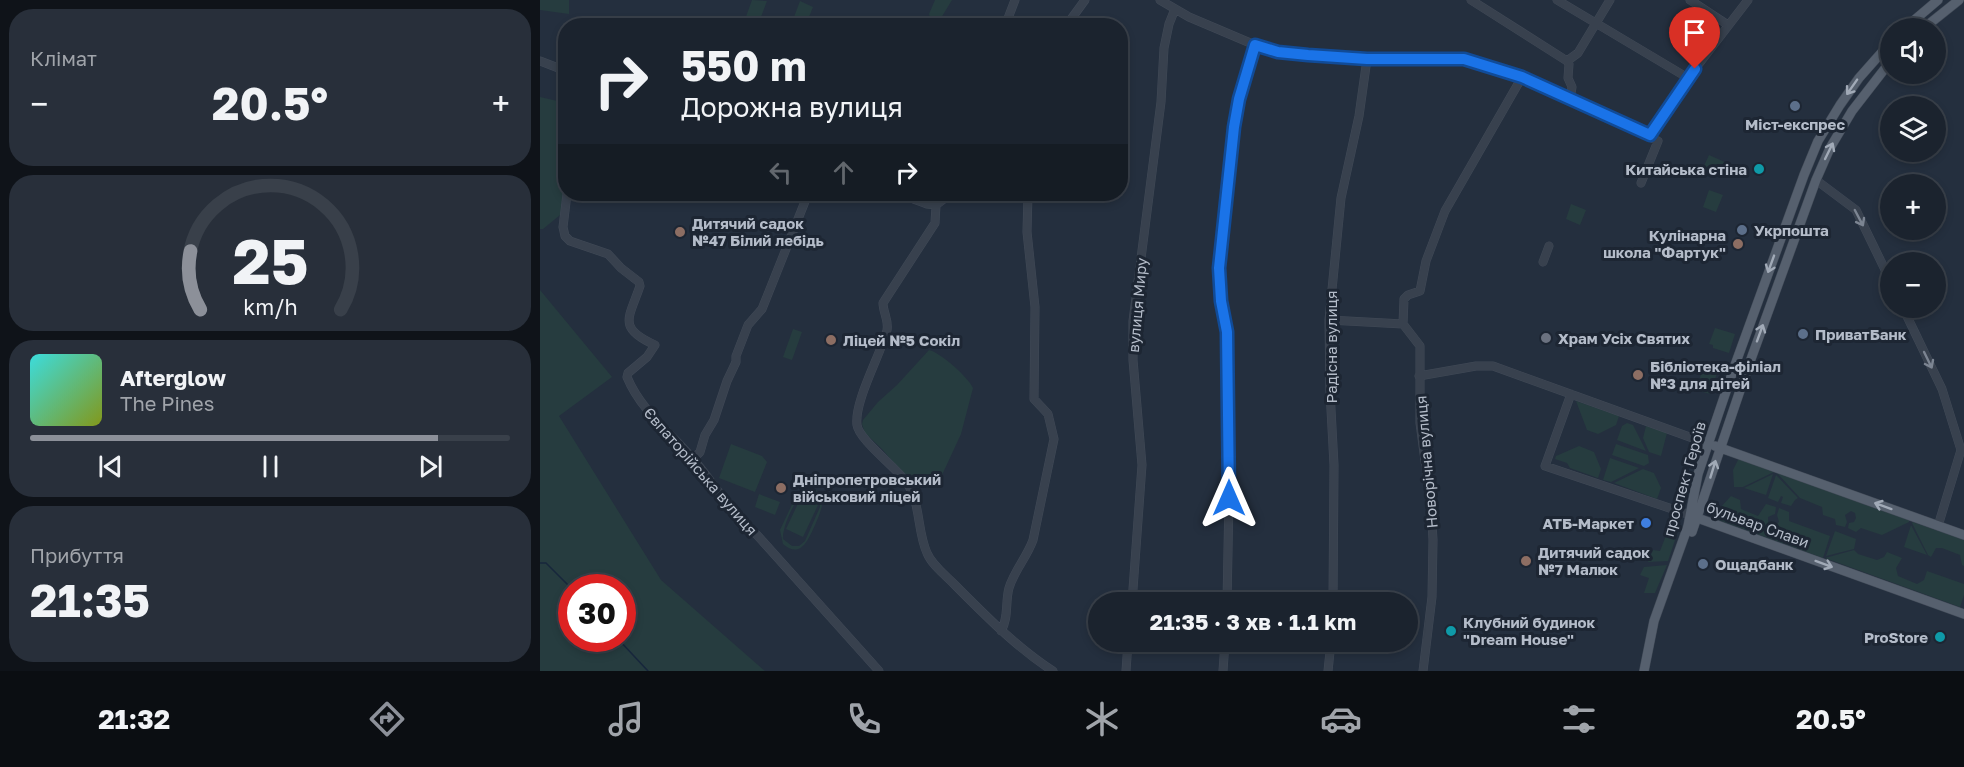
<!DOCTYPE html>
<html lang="uk">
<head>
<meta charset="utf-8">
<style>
  :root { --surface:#1b232e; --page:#282f3a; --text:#f1f3f6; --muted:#a0a4aa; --line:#39404a; --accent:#8c9099 }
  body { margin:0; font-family:"Golos Text",sans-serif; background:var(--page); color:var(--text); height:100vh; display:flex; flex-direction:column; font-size:22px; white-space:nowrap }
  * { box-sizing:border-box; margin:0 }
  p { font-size:20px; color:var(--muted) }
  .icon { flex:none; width:33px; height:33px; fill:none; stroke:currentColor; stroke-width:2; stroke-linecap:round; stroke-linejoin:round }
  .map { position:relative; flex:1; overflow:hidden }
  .panel { display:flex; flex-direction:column; gap:9px; padding:9px; background:#0f1319; width:540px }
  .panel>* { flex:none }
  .top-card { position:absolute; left:18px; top:18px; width:570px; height:183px; border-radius:24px; box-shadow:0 3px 9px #0003,0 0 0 2px var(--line); background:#1b232e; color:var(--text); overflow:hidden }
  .controls { position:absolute; left:1340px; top:18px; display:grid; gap:12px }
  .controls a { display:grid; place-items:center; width:66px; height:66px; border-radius:50%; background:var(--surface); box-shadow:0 3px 9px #0003,0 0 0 2px var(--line); font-size:30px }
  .speed { position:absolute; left:18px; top:574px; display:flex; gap:12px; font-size:30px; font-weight:700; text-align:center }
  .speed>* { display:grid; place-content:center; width:78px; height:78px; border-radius:50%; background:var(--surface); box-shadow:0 3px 9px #0003,0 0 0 2px var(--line); line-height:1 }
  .speed .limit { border:9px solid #d22; background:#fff; color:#111 }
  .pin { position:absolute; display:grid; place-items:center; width:51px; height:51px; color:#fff; margin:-62px -26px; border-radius:50% 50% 50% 0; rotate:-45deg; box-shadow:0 0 6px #0007 }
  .pin .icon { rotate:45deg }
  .me { position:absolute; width:66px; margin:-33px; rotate:0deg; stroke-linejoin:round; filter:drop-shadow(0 0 4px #0008) }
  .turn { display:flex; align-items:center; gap:21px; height:126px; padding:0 24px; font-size:27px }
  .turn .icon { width:78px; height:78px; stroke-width:2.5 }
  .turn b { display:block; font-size:42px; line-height:51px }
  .lanes { display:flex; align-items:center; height:57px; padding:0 24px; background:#0003; justify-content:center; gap:30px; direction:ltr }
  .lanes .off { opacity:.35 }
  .big { font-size:45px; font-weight:700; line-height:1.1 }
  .panel .card { flex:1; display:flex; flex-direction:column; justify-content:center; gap:9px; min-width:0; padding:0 21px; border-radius:24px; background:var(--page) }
  .panel .dial { align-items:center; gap:0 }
  .dial svg { height:156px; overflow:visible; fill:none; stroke:var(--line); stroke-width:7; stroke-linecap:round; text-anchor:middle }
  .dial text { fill:var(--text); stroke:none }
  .song { display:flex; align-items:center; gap:18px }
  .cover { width:72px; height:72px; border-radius:9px; background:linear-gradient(135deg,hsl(180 70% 55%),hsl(70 70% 35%)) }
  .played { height:6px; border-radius:3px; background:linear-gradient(90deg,var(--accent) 85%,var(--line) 85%) }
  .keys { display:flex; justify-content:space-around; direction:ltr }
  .heat { display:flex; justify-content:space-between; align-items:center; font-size:33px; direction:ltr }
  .trip { position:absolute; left:548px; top:592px; width:330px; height:60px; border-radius:30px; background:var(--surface); box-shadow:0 3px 9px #0003,0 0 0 2px var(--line); font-weight:700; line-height:60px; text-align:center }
  .dock { display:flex; height:96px; justify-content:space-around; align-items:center; background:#0b0e12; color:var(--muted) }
  .dock .icon { width:42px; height:42px }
  .dock .active { color:var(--accent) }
  .dock b { font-size:27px; color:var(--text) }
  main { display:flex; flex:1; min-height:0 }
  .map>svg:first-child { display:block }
  .green { fill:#263c3f; fill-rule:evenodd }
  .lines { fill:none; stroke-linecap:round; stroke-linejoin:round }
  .stream { stroke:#17263c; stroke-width:1.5 }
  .minor-casing { stroke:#414a57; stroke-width:9 }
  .major-casing { stroke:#414a57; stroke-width:10 }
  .minor { stroke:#38414e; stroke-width:8 }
  .major { stroke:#56606e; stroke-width:9 }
  .oneway { stroke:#a1aab7 }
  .oneway2 { stroke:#7c8592 }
  .route-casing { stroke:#114b97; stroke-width:15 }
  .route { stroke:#1a73e8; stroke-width:10 }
  .service-dot { fill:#5c6f8a; stroke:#1d2633; stroke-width:2 }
  .culture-dot { fill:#0f9aa8; stroke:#1d2633; stroke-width:2 }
  .education-dot { fill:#8d6e63; stroke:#1d2633; stroke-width:2 }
  .worship-dot { fill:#6b7280; stroke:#1d2633; stroke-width:2 }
  .shop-dot { fill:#3f7fe0; stroke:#1d2633; stroke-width:2 }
  .labels { text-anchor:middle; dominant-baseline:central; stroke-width:6; stroke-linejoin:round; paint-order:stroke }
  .poi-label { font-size:15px; font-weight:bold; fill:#b4bcc9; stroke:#1d2633; text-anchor:start }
  .street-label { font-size:15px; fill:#b4bcc9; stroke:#1d2633 }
</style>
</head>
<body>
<main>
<section class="panel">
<div class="card"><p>Клімат</p>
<div class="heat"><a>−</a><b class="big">20.5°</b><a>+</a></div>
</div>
<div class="card dial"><svg viewBox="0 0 100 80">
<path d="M14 69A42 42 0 1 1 86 69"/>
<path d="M14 69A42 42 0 0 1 9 39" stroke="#8c9099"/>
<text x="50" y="56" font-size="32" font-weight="700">25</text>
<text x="50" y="72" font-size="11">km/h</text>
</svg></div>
<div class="card">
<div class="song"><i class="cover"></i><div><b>Afterglow</b><p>The Pines</p></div></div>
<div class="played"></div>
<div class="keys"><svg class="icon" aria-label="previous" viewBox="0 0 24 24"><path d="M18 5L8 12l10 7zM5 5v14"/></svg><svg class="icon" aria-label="pause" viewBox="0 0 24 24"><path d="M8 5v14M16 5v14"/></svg><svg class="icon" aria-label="next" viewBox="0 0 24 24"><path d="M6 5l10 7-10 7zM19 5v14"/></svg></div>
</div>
<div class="card"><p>Прибуття</p><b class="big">21:35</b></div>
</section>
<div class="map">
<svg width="1424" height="671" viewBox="0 0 1424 671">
  <rect width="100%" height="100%" fill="#242f3e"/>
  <path class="green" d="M0,0h29v14l-29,-4z
    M212,0l15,1 -9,24h-15z
    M395,0h17l-11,18h-11l-1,-4z
    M260,1l13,6 -6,15 -13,-5z
    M0,97l26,6v67l-6,45 -17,14h-3z
    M1169,155l18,8 -6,12 -17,-9z
    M1169,190l14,5 -7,17 -13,-5z
    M1031,204l15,6 -6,15 -14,-6z
    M0,290l72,87 -53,39 102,164 104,91h-225zM32,588h50v51h-50z
    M1175,328l20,6 -6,19 -16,-5v-3l-4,-1z
    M253,329l9,3 -10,28 -9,-3z
    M389,350c11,2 40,28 44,38l-12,46 -25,54h-21l-33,-39 -17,-16 -3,-9 1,-4 15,-18 19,-17z
    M1164,365l14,5 -8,24 -14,-4z
    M1036,401l43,15 -3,9 -18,9 -11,-4z
    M1087,423l6,2 13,26 -29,-11 5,-14z
    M1106,426l21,7 -6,23 -12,-4 -6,-14z
    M191,444l31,12 5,6 -12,30 -36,-14z
    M1076,444l32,11 1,8 -5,3 -32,-11z
    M1039,446l15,6 7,17 -3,9 -28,-10 -3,-5 -12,-4 1,-3z
    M1070,458l29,10 -28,14 -8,-2z
    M1198,460h3l33,12 -31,15h-9l-1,-17z
    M1103,469l11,4 7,15 -4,11 -43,-16z
    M1237,473l132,47v2l-27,13 -21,-7 -5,4 -8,-4 1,-5 5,-1 2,-4 -1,-5 -4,-2 -6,4 2,7 -2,5 -9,-2 -1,-6 -12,-4 -1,-8 -22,-9z
    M1233,474l-7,21 -22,-7z
    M1236,475l22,23 -3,2 -4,6 -10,-3 2,-6 -2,-1 -3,6 -10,-4z
    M268,488c23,2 13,23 7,37 -6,13 -14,35 -32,19l-3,-14 16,-34 7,-7zM268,491l11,4 1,12 -15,34 -6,5h-7l-9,-7c-1,-12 13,-45 25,-48z
    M219,494l21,8 -5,13 -20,-8z
    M1191,496l9,4 1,9 17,7 8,-12 10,3 -1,7 -7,3v5l4,3h4l3,-3 -2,-7 2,-7 10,4v9l41,15 -7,22 -107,-39 4,-11z
    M261,497l17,8 -15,32 -17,-8z
    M1373,522l51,18v26l-2,-1 -2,-10 -18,-7h-6l-5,9 -3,-2 -16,-32z
    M1130,525l9,3 -11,33 -20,1 5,-12 7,1z
    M1371,525l16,30 -23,-8z
    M1295,531l21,8 -2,10 -28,7z
    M1314,550l4,4 19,6 7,-3 3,-5 15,6 -6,10 2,8 19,8 7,-4 3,-9 37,13v11l-4,12 -135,-49z
    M1127,565l-12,28h-11l5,-15 -9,-3 4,-8z"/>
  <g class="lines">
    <path class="stream" d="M0,563h6l26,26
      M78,639l30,32"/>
    <g class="minor-casing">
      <path id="minor" d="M620,0l29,17 66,28 22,7 90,7h97l58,18 136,64 -17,42
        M931,0l96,61
        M1017,0l131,78
        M1150,0l38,25
        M465,26l10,-26
        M526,26l19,-26
        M0,61l26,10
        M1027,61l11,-8 32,-53
        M1027,61l2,3 -1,14 4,9 -2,13
        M1110,135l38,-57 60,-78
        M1276,180l40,30 34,70
        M27,194l-4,33 2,9 5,5 38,13 13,14 18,14 1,4c-11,32 -23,42 15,59l-8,12 -19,16 -1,4c14,34 44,56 67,83 21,25 38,54 63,75l122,136
        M360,194l27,10 9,1
        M407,194l-3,5 -8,6 -1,18 -52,80c0,9 6,18 4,27 -6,24 -33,71 -30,95 2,15 40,43 50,58 14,21 10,48 20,70 5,12 18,22 27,31 31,31 62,63 99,87
        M1003,262l6,-16
        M1363,308l39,81 19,61 -23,76
        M789,320l74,4
        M879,376l57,-10h17l216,78
        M1031,394l-26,72 145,49
        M153,459l7,-7 5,-17 9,-15 13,-39 9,-19v-6l12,-31 14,-16 46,-115
        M592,603l10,-138 -9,-105v-39l28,-219 3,-54 5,-24 6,-15
        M687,603l2,-105 -2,-166 -6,-31 -2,-33 15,-141 5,-28 16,-54
        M793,603l1,-138 -4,-74 -1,-71 12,-122 18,-82 8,-57
        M461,631c8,-13 4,-29 8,-43 5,-17 18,-31 24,-48l21,-101 -6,-25 -14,-15 1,-92 -8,-75 1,-38
        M586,671l2,-29
        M683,671l2,-29
        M788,671l3,-29
        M883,671l9,-74 1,-57 -2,-34 -11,-83v-77l-17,-22 1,-25 4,-4 12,-4 6,-30 19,-50 77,-134"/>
    </g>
    <g class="major-casing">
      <path id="major" d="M1365,28l33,-28
        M1384,28l35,-28
        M1175,446l249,89
        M1152,516l272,98
        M1152,532l55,-162 69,-190 14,-32 22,-37 38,-49
        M1104,671l10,-50 34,-95 10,-52 37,-109 69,-190 14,-34 22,-36 19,-27 31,-35"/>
    </g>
    <use href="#minor" class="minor"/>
    <use href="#major" class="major"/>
  </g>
  <defs><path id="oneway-shaft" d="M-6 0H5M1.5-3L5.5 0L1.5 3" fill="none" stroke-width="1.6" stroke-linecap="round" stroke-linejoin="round" transform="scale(1.5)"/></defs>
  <g class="oneway">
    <use href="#oneway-shaft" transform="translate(1312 87) rotate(125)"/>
    <use href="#oneway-shaft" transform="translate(1289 151) rotate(-64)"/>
    <use href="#oneway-shaft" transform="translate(1231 264) rotate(110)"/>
    <use href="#oneway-shaft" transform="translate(1220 333) rotate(-70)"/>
    <use href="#oneway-shaft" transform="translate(1173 469) rotate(-73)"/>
    <use href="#oneway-shaft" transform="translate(1343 506) rotate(-160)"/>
    <use href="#oneway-shaft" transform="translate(1284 564) rotate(20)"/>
  </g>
  <g class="oneway2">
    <use href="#oneway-shaft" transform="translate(1319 218) rotate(62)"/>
    <use href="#oneway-shaft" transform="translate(1388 360) rotate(64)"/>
  </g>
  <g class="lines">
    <g class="route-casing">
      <path id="route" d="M689,498l-2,-166 -6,-31 -2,-33 15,-141 5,-28 16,-54 23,7 30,3 59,4h97l58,18 128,58 45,-66"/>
    </g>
    <use href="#route" class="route"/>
  </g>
  <g class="service-dot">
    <circle cx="1255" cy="106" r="6"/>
    <circle cx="1202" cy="230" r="6"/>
    <circle cx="1263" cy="334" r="6"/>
    <circle cx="1163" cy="564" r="6"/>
  </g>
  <g class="culture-dot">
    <circle cx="1219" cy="169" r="6"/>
    <circle cx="911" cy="631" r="6"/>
    <circle cx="1400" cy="637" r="6"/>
  </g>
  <g class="education-dot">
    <circle cx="140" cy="232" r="6"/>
    <circle cx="1198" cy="244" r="6"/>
    <circle cx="291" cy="340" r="6"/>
    <circle cx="1098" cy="375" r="6"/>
    <circle cx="241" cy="488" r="6"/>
    <circle cx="986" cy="561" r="6"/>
  </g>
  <circle class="worship-dot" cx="1006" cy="338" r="6"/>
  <circle class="shop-dot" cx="1106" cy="523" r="6"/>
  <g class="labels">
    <g class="poi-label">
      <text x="1255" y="124" text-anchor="middle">Міст-експрес</text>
      <text x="1207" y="169" text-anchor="end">Китайська стіна</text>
      <text x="152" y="223">Дитячий садок<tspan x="152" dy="17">№47 Білий лебідь</tspan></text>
      <text x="1214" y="230">Укрпошта</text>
      <text x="1186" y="235" text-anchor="end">Кулінарна<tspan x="1186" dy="17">школа "Фартук"</tspan></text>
      <text x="1275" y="334">ПриватБанк</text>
      <text x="1018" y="338">Храм Усіх Святих</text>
      <text x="303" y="340">Ліцей №5 Сокіл</text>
      <text x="1110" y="366">Бібліотека-філіал<tspan x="1110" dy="17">№3 для дітей</tspan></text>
      <text x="253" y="479">Дніпропетровський<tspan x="253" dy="17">військовий ліцей</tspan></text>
      <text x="1094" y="523" text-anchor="end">АТБ-Маркет</text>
      <text x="998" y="552">Дитячий садок<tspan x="998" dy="17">№7 Малюк</tspan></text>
      <text x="1175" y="564">Ощадбанк</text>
      <text x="923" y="622">Клубний будинок<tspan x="923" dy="17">"Dream House"</tspan></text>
      <text x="1388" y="637" text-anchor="end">ProStore</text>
    </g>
    <g class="street-label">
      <text transform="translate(597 305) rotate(-85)">вулиця Миру</text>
      <text transform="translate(791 347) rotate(-90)">Радісна вулиця</text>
      <text transform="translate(886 462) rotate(-95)">Новорічна вулиця</text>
      <text transform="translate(161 471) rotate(49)">Євпаторійська вулиця</text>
      <text transform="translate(1144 479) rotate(-74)">проспект Героїв</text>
      <text transform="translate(1218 524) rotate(20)">бульвар Слави</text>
    </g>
  </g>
</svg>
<div class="controls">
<a><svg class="icon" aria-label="sound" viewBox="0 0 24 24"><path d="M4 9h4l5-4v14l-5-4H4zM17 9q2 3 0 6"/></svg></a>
<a><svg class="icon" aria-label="layers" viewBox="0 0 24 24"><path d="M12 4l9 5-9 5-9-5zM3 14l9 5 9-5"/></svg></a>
<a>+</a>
<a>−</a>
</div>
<div class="speed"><div class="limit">30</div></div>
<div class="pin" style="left:1155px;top:69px;background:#d93025"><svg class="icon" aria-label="arrive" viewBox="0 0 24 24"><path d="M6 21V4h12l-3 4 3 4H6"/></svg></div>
<svg class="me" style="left:689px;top:498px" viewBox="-20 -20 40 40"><path d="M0-17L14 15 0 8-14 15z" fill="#1a73e8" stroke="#fff" stroke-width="4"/></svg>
<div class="trip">21:35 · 3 хв · 1.1 km</div>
<div class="top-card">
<div class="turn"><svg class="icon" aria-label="right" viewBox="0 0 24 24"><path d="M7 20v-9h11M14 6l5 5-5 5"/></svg><div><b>550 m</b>Дорожна вулиця</div></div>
<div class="lanes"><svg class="icon off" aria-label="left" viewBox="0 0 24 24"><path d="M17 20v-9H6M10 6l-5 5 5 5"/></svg><svg class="icon off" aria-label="ahead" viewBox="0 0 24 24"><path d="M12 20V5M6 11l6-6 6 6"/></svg><svg class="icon" aria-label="right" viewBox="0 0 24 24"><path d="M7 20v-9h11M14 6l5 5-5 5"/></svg></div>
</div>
</div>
</main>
<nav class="dock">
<b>21:32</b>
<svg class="icon active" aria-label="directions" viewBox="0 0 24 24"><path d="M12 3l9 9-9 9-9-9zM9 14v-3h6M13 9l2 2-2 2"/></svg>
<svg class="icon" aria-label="music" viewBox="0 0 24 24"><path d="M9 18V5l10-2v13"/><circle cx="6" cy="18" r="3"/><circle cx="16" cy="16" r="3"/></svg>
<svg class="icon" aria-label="phone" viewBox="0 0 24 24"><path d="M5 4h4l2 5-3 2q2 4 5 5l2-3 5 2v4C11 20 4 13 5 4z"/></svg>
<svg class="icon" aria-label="climate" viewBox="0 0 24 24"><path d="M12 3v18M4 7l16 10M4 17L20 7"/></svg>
<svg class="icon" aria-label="car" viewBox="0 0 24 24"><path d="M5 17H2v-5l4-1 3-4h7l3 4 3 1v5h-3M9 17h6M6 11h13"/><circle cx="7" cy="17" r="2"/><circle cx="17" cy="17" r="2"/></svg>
<svg class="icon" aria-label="filters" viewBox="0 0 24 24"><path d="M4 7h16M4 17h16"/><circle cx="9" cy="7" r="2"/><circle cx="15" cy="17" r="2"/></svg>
<b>20.5°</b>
</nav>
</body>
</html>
